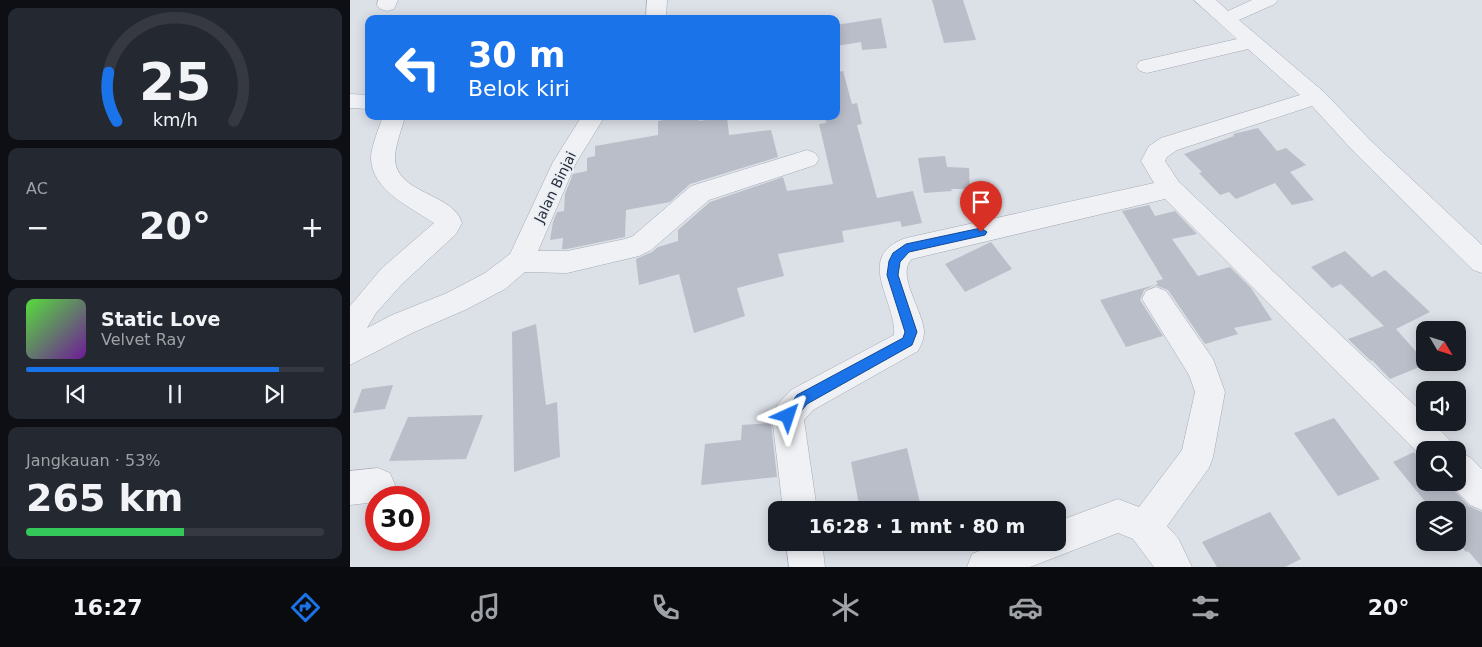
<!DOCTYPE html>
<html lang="id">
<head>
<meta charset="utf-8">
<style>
  :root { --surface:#171b24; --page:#242831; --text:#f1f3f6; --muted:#9ea1a6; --line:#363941; --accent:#1a73e8 }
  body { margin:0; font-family:"DejaVu Sans",sans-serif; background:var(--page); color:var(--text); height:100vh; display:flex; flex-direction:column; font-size:19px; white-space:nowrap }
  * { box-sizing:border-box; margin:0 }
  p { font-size:16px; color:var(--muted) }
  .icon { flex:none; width:28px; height:28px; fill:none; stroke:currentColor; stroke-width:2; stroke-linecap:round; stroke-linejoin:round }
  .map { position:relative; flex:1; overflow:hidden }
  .drawer { display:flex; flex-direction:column; gap:8px; padding:8px; background:#0d0f14; width:350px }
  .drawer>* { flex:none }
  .banner { position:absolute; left:15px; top:15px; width:475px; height:105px; border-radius:10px; box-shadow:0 2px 12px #0003; background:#1a73e8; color:#fff; overflow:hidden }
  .needle { width:32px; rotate:128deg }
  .fabs { position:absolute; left:1066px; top:321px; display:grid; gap:10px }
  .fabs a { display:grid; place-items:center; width:50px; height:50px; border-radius:10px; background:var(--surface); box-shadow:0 2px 12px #0003; font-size:25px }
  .speed { position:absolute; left:15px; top:486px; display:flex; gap:10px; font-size:25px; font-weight:700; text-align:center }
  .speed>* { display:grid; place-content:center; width:65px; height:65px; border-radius:50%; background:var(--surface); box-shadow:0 2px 12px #0003; line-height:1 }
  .speed .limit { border:8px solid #d22; background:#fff; color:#111 }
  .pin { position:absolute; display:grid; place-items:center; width:42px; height:42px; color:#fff; margin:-51px -21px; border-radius:50% 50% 50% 0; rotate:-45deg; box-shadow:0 0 5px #0007 }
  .pin .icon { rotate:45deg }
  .me { position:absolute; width:55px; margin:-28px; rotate:42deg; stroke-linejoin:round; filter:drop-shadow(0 0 4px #0008) }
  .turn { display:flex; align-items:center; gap:18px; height:105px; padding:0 20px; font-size:22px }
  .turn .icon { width:65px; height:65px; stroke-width:2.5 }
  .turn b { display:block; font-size:35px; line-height:42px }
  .big { font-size:38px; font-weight:800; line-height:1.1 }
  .drawer .card { flex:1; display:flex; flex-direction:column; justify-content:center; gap:8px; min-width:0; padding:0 18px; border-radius:10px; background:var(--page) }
  .drawer .dial { align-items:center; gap:0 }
  .dial svg { height:130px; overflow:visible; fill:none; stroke:var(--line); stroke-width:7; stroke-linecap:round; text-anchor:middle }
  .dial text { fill:var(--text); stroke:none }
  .song { display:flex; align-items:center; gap:15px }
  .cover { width:60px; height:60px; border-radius:8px; background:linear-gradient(135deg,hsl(110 70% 55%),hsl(280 70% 35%)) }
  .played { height:5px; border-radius:2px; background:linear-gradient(90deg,var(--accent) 85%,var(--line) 85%) }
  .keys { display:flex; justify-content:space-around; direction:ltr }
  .heat { display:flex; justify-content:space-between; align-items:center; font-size:28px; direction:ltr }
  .charge { height:8px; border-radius:4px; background:linear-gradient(90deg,#34c759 53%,var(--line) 0) }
  .trip { position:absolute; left:418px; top:501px; width:298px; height:50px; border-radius:10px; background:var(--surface); box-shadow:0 2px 12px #0003; font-weight:800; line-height:50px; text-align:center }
  .tab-bar { display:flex; height:80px; justify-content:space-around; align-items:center; background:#090b0e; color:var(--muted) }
  .tab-bar .icon { width:35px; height:35px }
  .tab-bar .active { color:var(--accent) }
  .tab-bar b { font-size:22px; color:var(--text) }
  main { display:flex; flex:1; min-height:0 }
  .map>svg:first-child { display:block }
  .building { fill:#b9bec9 }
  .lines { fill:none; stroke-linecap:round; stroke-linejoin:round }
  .minor-casing { stroke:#a5aab4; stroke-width:1 }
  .minor { fill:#eff1f5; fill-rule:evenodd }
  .route { fill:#1a73e8; stroke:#114b97 }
  .labels { text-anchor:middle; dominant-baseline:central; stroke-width:4; stroke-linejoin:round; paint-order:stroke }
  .street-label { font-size:14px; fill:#262d3d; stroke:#ebeff4 }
</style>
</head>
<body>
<main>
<section class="drawer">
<div class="card dial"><svg viewBox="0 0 100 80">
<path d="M14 69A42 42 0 1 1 86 69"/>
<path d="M14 69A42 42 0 0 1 9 39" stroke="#1a73e8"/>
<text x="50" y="56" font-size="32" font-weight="700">25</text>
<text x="50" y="72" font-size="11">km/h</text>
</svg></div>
<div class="card"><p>AC</p>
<div class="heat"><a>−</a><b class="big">20°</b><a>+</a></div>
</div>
<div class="card">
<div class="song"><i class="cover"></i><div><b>Static Love</b><p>Velvet Ray</p></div></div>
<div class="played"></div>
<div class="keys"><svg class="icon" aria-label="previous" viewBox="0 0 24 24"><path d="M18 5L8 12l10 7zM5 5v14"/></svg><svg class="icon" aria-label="pause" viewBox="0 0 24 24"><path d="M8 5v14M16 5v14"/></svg><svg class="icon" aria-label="next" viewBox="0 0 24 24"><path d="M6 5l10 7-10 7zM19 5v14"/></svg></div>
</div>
<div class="card"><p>Jangkauan · 53%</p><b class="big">265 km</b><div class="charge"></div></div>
</section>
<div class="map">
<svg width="1132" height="567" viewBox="0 0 1132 567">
  <rect width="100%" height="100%" fill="#dce0e7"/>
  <path class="building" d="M582,0h31l13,40 -32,3z
    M531,18l6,30 -25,2 -1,-8 -25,4v-21z
    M493,71l9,33 5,-1 5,21 -5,1 20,73 36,-7 9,32 -20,4 -2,-6 -58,10 2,11 -66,12 6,22 -47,12 8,28 -51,17 -15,-59 -40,11 -3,-26 16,-7 6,-5 20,-6v-11l32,-28 73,-25 4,14 46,-7 -14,-60 7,-1 -1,-7h11v-44z
    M335,116h13l1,5 28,-4 2,18 42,-5 7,27 -88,27 -20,18 -44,8 -1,27 -58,12h-5l1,-11 -13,2 3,-18 4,-10 7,-1 1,-17 8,-20 14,-3v-13l8,-2v-10l63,-11v-14z
    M908,128l19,23 9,-3 20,17 -16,7 24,28 -22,5 -17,-22 -39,16 -7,-7 -9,3 -21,-22 3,-1 -18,-18 50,-18 -1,-2z
    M595,156l2,11 22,1 1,21h-19l1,2 -28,2 -6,-35z
    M799,205l6,11 20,-5 22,23 -25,5 26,37 32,-9 21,21 21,32 -38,8 4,6 -33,10 -37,-54 -13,-5 -11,5 -4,10 23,36 -37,11 -26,-47 58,-16 -2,-3 7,-2 -41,-68z
    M641,242l21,27 -47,23 -20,-28z
    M995,251l27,26 13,-7 45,42 -34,17 31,35 -37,15 -18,-19 -1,1 -23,-22 36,-13 -43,-42 -9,4 -21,-21z
    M186,324l10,81 11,-3 3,55 -46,15 -2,-140z
    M43,385l-8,24 -32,4 9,-24z
    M133,415l-17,44 -77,2 19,-44z
    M984,418l46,61 -42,17 -44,-63z
    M421,423l6,54 -76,8 4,-41 36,-4 1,-15z
    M557,448l14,59 -14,3h-47l-9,-48z
    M1064,452l11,10v20h21l23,24 13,6v55l-14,-16 -2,1 -8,-10v-32h-26l-39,-48z
    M920,512l31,47 -16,8h-68l-15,-25z"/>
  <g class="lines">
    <g class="minor-casing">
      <path id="minor" d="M28,0h20l-4,9 -7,2 -7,-2 -3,-4z
        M297,0h20l-1,19h-20z
        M844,0h22l12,11 24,-11h26l-3,4 -36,16 85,72 47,49 111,104v28l-9,-3 -118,-117 -43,-47 -135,44 -10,7 -2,4 14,21 246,233v7h7l17,17 5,11h-29v10l-260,-261 -253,60c-17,15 12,53 12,73 0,7 -3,13 -6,19l-105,59 -9,10 13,90h-34l-11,-94 5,-11 14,-15 103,-55c3,-33 -41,-79 12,-97l248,-55 -13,-22 8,-15 12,-8 139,-43 -52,-46 -101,24 -7,-2 -4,-5 4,-5 97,-22z
        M0,94l19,1v14l-19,-1z
        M33,116h22c-3,13 -10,29 -10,42 0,36 59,35 67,65l-6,11 -54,50 -26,29 -9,15 25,-13 55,-22 38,-20 25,-19 43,-92 29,-46h23l-29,47 -38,88h29l58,-12 8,-3 58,-50 116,-36 8,3 4,6 -4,6 -106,35 -58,50 -12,6 -72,17 -42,-1 -20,17 -38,20 -55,24 -62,32v-59l32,-38 52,-45c-22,-15 -63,-33 -63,-65 0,-11 8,-30 12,-42z
        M806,287l10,4 47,68 12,33 -12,65 -4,11 -42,58 11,12 14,29h-38l-21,-28 -15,-6 -88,34h-63l5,-13 30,-12h54v-20l62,-23 21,8 43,-57 13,-58 -6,-17 -47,-76 4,-8z
        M1108,453l12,4 12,12v41l-12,-5 -22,-23h10z
        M28,468l12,5 5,12 -5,12 -14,1v4l-26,3v-34z
        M436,542h36l3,25h-36z"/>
    </g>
    <use href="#minor" class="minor"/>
  </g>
  <path class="route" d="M631,228l6,4 -2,3 -76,17 -9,10 -2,13 19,57 -5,13 -105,59 -14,17 -5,1 -4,-1 -2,-5 15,-21 106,-57 2,-6 -18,-57 2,-14 4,-8 13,-9z"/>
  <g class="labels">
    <g class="street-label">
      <text transform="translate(205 187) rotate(-64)">Jalan Binjai</text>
    </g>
  </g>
</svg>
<div class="fabs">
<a><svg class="needle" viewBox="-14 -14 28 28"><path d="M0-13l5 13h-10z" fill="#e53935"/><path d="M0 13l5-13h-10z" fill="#9ea1a6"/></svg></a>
<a><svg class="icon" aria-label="sound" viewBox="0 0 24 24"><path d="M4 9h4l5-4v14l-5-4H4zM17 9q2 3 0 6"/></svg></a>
<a><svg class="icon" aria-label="search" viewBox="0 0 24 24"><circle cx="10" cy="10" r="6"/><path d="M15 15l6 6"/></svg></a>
<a><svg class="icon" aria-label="layers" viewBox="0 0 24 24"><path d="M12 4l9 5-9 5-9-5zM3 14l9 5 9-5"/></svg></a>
</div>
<div class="speed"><div class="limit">30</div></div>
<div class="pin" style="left:631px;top:232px;background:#d93025"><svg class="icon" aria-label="arrive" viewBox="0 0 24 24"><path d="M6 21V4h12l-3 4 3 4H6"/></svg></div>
<svg class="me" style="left:438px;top:416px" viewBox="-20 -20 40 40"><path d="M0-17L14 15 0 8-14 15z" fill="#1a73e8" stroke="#fff" stroke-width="4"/></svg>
<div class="trip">16:28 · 1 mnt · 80 m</div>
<div class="banner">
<div class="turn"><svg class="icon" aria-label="left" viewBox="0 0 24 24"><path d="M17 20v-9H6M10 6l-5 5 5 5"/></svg><div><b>30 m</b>Belok kiri</div></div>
</div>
</div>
</main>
<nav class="tab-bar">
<b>16:27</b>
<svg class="icon active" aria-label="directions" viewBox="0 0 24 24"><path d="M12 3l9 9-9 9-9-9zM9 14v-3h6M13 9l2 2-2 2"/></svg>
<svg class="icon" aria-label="music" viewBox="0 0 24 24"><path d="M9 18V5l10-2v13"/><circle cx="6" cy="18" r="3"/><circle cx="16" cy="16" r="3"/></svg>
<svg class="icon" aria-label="phone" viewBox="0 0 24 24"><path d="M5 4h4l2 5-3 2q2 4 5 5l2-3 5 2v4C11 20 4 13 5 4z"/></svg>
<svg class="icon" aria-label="climate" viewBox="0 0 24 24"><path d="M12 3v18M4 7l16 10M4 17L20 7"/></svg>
<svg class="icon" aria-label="car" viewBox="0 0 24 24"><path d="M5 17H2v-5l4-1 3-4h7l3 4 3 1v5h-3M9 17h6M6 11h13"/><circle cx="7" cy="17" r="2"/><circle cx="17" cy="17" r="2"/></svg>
<svg class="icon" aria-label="filters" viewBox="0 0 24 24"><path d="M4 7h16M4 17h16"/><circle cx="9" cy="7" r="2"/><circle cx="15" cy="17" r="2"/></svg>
<b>20°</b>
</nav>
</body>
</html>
